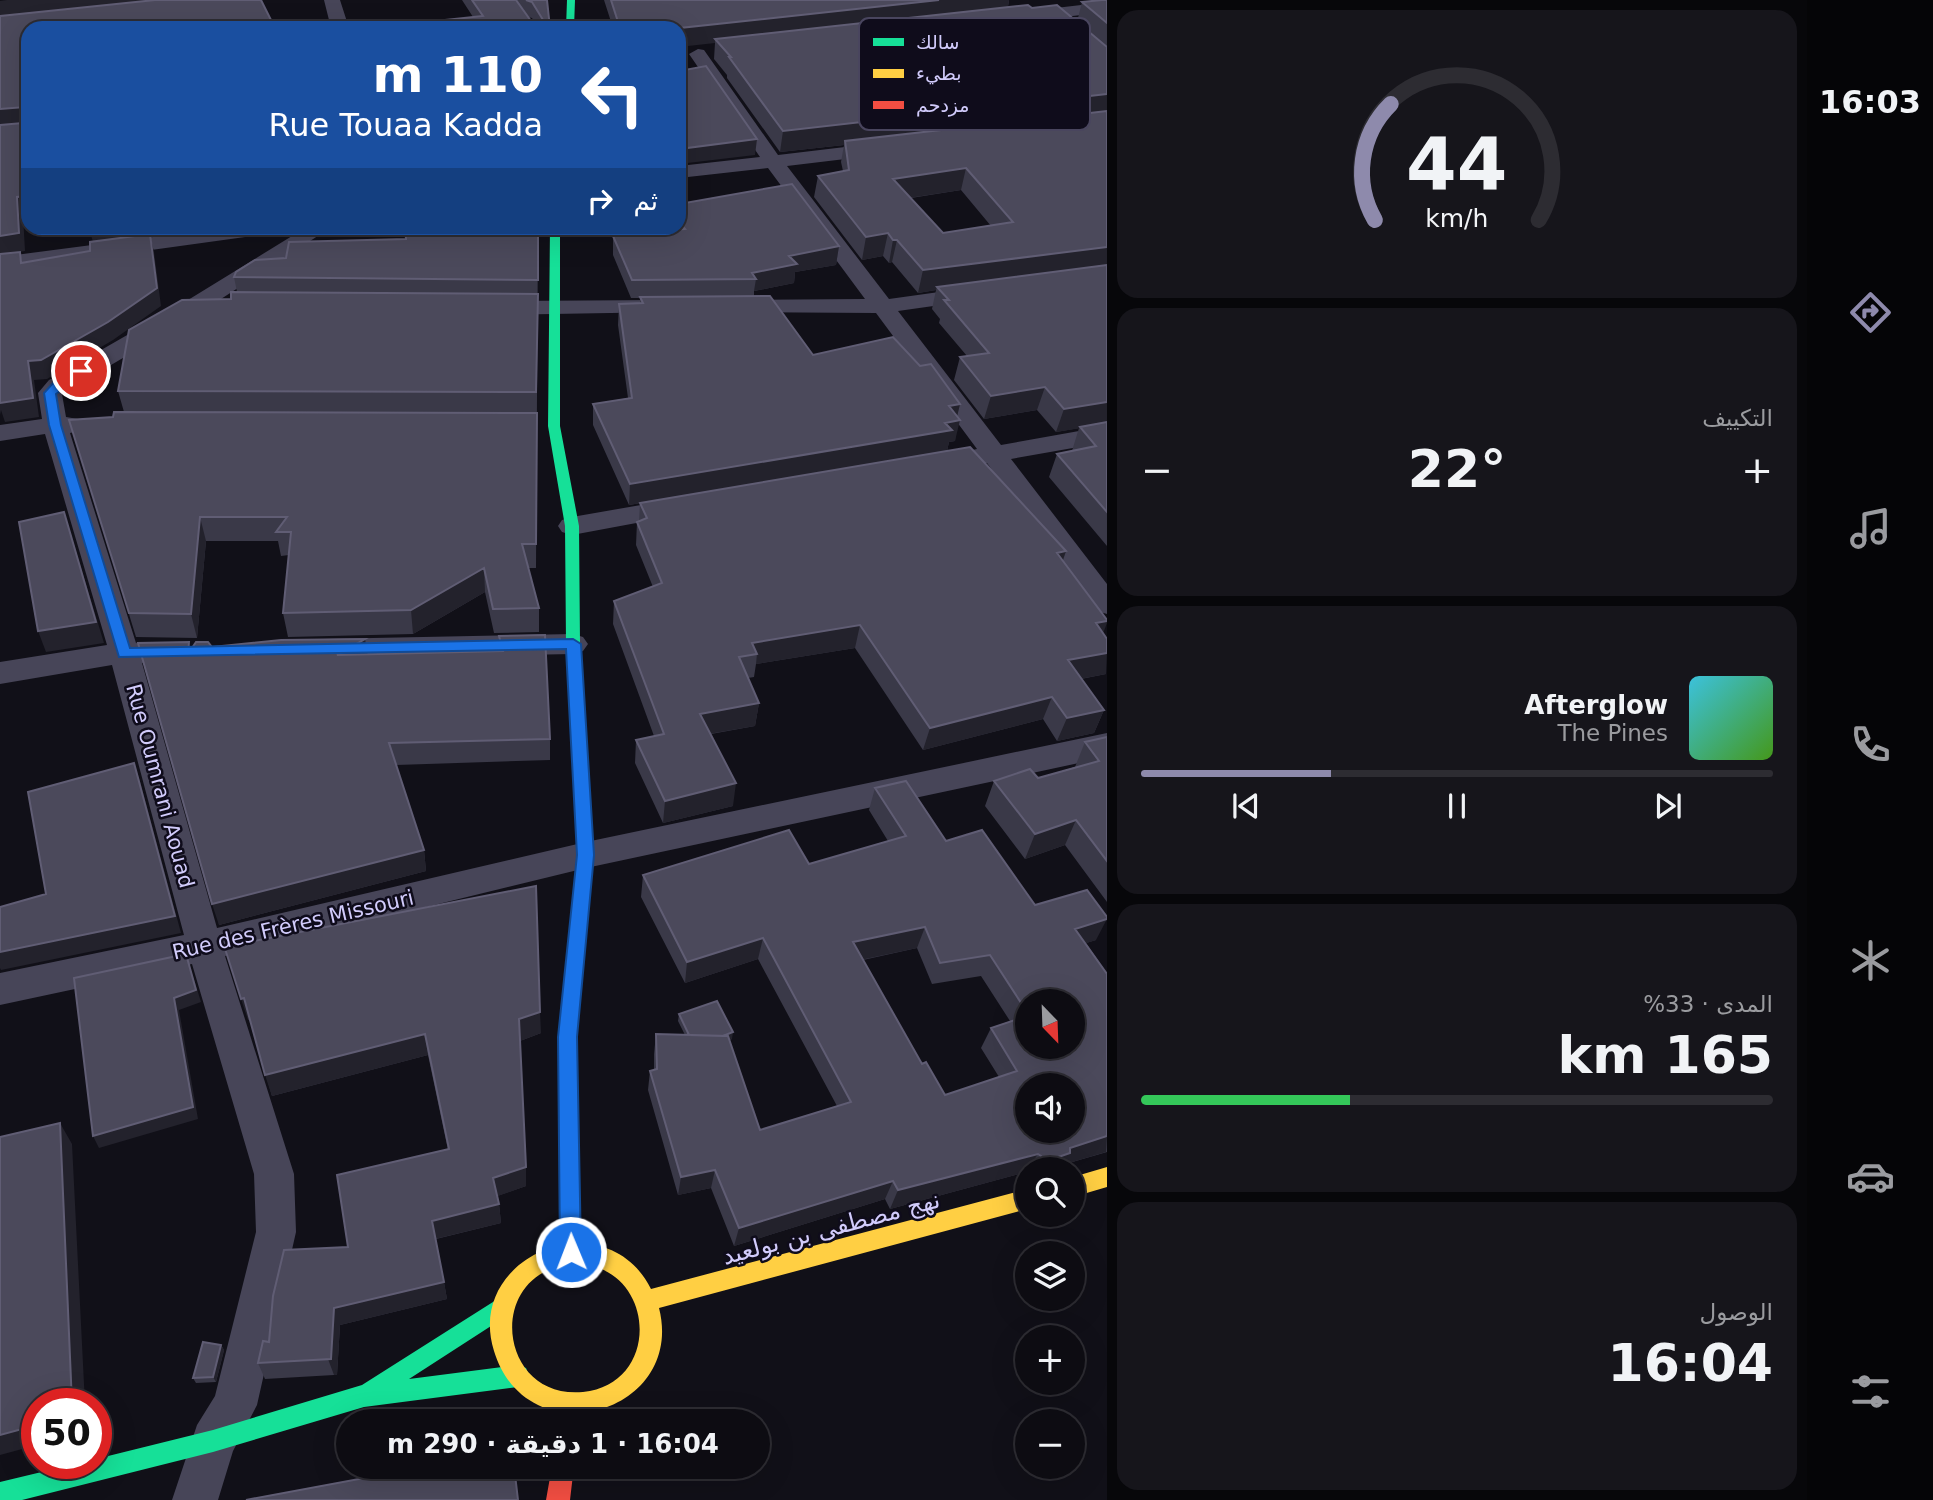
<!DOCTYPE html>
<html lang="ar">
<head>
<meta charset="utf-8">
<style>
  :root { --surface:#0d0c12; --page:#16151b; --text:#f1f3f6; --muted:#9a9b9f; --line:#2d2c32; --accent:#8e8aac }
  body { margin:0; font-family:"DejaVu Sans",Vazirmatn,sans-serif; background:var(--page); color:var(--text); direction:rtl; height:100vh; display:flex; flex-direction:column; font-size:26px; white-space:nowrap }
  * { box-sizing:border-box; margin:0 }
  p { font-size:23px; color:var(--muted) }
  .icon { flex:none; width:38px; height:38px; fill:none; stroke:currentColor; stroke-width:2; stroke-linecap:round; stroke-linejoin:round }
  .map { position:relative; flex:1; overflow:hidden; direction:ltr }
  .details { display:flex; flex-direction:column; gap:10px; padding:10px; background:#07070a; width:700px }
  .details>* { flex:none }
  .top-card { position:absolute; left:21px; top:21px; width:665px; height:214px; border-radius:21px; box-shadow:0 7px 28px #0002,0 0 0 2px var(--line); direction:rtl; background:#1a4fa0; color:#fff; overflow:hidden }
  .needle { width:46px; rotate:157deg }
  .buttons { position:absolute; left:1015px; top:989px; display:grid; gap:14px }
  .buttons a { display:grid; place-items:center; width:70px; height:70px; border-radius:50%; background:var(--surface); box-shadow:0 7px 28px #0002,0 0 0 2px var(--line); font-size:35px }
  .speed { position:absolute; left:21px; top:1388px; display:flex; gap:14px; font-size:35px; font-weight:700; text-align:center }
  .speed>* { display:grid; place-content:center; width:91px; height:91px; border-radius:50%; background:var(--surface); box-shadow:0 7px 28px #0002,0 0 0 2px var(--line); line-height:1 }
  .speed .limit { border:10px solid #d22; background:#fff; color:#111 }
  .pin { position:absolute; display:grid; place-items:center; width:60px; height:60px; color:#fff; margin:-30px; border:4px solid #fff; border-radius:50%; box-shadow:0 2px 7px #0007 }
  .me { position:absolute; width:77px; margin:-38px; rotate:359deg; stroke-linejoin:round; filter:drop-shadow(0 0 5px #0008) }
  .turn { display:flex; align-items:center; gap:24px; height:147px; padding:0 28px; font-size:32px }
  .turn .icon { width:91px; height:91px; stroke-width:2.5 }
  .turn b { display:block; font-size:49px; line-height:60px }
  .then { display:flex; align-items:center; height:66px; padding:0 28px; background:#0003; gap:14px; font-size:26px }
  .big { font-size:52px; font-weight:700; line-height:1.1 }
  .details .tile { flex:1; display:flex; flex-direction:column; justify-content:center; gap:10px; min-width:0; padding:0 24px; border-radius:21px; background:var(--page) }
  .details .dial { align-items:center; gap:0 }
  .dial svg { height:182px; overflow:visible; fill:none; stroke:var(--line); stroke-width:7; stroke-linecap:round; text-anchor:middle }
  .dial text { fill:var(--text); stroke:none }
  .song { display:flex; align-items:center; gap:21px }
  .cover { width:84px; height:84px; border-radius:10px; background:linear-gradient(135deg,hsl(190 70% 55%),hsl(100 70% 35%)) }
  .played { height:7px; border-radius:4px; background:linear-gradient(90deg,var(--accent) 30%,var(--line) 30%) }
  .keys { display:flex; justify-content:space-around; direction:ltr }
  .heat { display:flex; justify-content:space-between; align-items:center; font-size:38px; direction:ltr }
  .charge { height:10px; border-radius:5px; background:linear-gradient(90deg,#34c759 33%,var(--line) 0) }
  .trip { position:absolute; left:336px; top:1409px; width:434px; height:70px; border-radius:35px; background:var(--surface); box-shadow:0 7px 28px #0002,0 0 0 2px var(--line); font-weight:700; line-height:70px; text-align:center; direction:rtl }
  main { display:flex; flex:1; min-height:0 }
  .tabs { display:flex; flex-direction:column; width:126px; justify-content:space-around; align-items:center; background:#050507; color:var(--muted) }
  .tabs .icon { width:49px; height:49px }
  .tabs .on { color:var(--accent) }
  .tabs b { font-size:32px; color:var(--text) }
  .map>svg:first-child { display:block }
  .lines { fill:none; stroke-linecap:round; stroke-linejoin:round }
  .street { fill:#474558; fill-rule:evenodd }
  .fast { fill:#16e098; fill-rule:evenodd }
  .slow { fill:#ffcf43; fill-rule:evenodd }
  .jam { fill:#f24e42; fill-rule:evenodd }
  .wall { fill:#3a3948; fill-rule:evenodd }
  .shaded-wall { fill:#23222c }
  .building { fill:#4b495b; stroke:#605d74; stroke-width:2; fill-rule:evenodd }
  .route { fill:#1a73e8; stroke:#114b97; stroke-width:2 }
  .labels { text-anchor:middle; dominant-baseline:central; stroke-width:5; stroke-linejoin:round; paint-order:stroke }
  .street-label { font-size:21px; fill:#d1cbfb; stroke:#0f0c1b }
  .near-street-label { font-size:24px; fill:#d1cbfb; stroke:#0f0c1b }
  .key { fill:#0f0c1b; stroke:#49455e; stroke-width:2 }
  .key-label { font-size:19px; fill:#d1cbfb }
</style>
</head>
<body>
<main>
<nav class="tabs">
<b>16:03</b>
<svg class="icon on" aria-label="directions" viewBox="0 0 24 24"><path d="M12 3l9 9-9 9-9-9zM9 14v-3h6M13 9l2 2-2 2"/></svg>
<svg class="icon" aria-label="music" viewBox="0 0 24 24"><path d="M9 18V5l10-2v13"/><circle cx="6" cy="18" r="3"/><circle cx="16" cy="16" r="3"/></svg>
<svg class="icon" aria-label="phone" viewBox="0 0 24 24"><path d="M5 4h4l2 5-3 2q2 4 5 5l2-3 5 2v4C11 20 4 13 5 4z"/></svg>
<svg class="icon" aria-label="climate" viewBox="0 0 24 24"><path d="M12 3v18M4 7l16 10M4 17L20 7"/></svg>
<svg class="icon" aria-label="car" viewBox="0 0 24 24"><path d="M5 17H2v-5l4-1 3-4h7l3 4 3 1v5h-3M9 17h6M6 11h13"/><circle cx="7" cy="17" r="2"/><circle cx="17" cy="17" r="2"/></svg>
<svg class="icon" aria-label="filters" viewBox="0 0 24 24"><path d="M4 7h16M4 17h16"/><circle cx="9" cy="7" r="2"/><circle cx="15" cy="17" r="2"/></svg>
</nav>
<section class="details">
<div class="tile dial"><svg viewBox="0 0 100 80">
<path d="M14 69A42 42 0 1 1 86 69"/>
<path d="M14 69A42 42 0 0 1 21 18" stroke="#8e8aac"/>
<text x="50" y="56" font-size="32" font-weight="700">44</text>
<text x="50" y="72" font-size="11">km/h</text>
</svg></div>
<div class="tile"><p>التكييف</p>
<div class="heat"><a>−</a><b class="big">22°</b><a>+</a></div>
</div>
<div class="tile">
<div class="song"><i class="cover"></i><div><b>Afterglow</b><p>The Pines</p></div></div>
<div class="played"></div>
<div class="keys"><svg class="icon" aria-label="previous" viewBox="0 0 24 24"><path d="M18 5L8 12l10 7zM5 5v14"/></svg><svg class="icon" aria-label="pause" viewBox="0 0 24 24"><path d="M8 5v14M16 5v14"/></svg><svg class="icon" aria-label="next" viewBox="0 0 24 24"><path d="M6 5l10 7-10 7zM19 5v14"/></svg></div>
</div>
<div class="tile"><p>المدى · 33%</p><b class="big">165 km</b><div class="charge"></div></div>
<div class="tile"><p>الوصول</p><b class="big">16:04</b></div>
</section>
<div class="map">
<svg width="1107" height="1500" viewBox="0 0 1107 1500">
  <rect width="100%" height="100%" fill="#111018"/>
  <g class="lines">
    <path class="street" d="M324,0h16l9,28h-18z
      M1107,2v10l-86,10 -9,-5 9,-5z
      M698,49l6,1 74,105 109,-13 7,2 3,4 -3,4 -7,2 -100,12 102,133 86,-12 8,2 3,5 -3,5 -85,12 103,134 106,-19v16l-96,17 96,125v30l-10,-3 -110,-148h-19l-4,-6 4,-6 9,-2 -101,-136 -147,-1 -3,-5 3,-5 8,-2 128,-1 -97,-131 -89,10v-12l81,-9 -71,-103z
      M222,228h55l-3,5 -8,1 -266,37v-14z
      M305,228h25l-126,82 -142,84 4,23 18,3 4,5 -4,5 -14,3 66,210 19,3 5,7 -5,7 -13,3 75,265 369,-86 521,-109v24l-521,111 -361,88 69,218 2,58 -39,173 -24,46 -15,49h-46l25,-75 18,-29 41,-164 -2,-58 -62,-210 -192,41v-32l184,-38 -72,-270 -112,19v-22l107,-17 -62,-211 -45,7v-16l42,-6 -4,-26 11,-13 139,-80z
      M661,300l8,2 3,5 -3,5 -174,3 -8,-2 -3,-5 3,-5 8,-2z
      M681,498l9,3 4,6 -4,6 -118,22 -10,-3 -4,-6 4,-6 10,-3z
      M573,634l10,3 5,7 -5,7 -10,3 -250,5 -10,-3 -5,-7 5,-7 10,-3z"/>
    <path class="fast" d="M567,0h8l-1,28h-8z
      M550,228h10v198l19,100 1,118 7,98 -8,6 -8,-6 -5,-98 -1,-118 -17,-100z
      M504,1295l7,4 4,7 -4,7 -102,66 109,-14 8,3 3,8 -3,8 -8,3 -154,20 -151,45 -191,48h-22v-18l79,-19h17v-4l117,-29 149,-45z"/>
    <path class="slow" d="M579,736l8,6 7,113 -18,182 3,107 -3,7 -7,2 -7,-2 -3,-7 -1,-107 20,-182 -7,-113z
      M1107,1167v20l-34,10v-20z
      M1027,1189v20l-368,99c27,106 -132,151 -165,43 -30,-96 112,-152 157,-62zM569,1264c87,-5 96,120 14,128 -84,8 -99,-116 -14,-128z"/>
    <path class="jam" d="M569,1135l7,2 3,7 2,108 -3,7 -7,3 -7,-3 -3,-7 -2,-108 3,-7z
      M552,1466h22l-4,34h-24z"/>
  </g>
  <path class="wall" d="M462,0h85l3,28h-12l-6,-10 -4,-1h-55z
    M604,0h405l-1,7 24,1 45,14 5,-20 10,-1 -2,-1h17v546l-58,-69 8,-23 15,-3 7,-23 -23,4 -19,-22 -53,9 -30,-39 6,-23 7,-1 -28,-33 1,-4 -8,-10 4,-19 -18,3 -26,-31 -3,1 -6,-7 -21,4 -48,-63 4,-21 25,-5 -2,-9 3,-17 -64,7 -53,-74v-3l-13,-16 1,-16 -36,-15h-66zM961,190l30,36 -48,7 -32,-35z
    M679,204l160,42 -3,19 -41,7 -1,11 -40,8v5l59,59 107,11 40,38 -3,12 -2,25 -6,1 -2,9 119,100 -3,10 40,72 3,41 -25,5 23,31 -10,23 -37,8 -14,-22 -120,31 -68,-102 -99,16 -2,13 -6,1 11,25 -4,23 -44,8 22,72 -70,17 -28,-60 1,-23 18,-4 -41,-112 1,-23 39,-14 -17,-42 1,-23 2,-1 1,-18 147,-25 -158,27 -36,-80v-21l35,-6 -10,-73 1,-21h21v-6h-9l-18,-43v-19l57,-5 -2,-3h11z
    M538,228l-2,340h-8l11,40v24l-45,1 -9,-41 -72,42 -125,3 -5,-24 6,-58 -8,1 -3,-15h-72l-9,97 -61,-1 -67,-217 44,-3 11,-5 -6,-21 113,-92 6,-7 -3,-15 52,-19 120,-19z
    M499,636l51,103v21l-154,5 28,85 2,21 -207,54 -28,-275 21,-3 156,7 132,-3z
    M1107,737v165l-42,-57 -40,14 -40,-53 9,-25 44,-3 37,-11 10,-25z
    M875,788l160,117 61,35 -10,3 21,31v178l-45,13 -2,4h-33v4l-1,-1 -136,37 -5,-10 -151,47 -23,-58 -33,7 -30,-105 2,-19 4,-1v-16l2,-20 29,1 -7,-14 1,-7 53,25 -3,1 31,90 77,-24 -79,-147 -73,24 -44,-86 2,-22 166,-11 79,-23 -19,-31zM917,948l15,36 49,-8 29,45 -19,7 -10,20 18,29 -54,18 -23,-31 -59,-104zM1027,1001l46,45h-46z
    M247,930l3,11 291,92 -21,8 6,145 -29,10 2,8 2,19 -65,16 11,60 -107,26 -3,50h-3l-69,4 -7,-16 11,-21 79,-95 100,-97 -20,-95 -156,41 -22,-76h-2z
    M221,1345l3,5 -8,32 -20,1 -3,-5z"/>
  <path class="shaded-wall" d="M7,0h159l-166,17v-16z
    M939,0h70l-2,11 -292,28v4l-36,4 1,-19z
    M1107,94v20l-262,27 -1,4 -64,7 3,-21z
    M25,107l3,17 -28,3v-18z
    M757,139l-2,16 -76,9v-15z
    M966,168l-5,22 -72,11 4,-22z
    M28,196v18l-5,1 2,36 -25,4v-19l17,-39z
    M89,228h78v5l-17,2 4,17 7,54 -48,34 -66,39 -13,1 5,37 -34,5 -4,-12 -1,5v-17l28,-37 13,-1 52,-118z
    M888,233l-5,23 -21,4 4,-23z
    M893,240h4l-5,22 -3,1z
    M839,246l-3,19 -41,7 -1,11 -40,8 2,-12 -4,-6 37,-17z
    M1107,247v21l-170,19 -1,3 -18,3 5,-23z
    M1045,387l-8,23 -53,9 7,-23z
    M1107,402v22l-51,8 8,-23z
    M960,404l-4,17 4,-1 -5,21 -6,1 -2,9 -318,54 1,-21z
    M64,512l40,131 -58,9 -8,-21z
    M200,517l6,24 -9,97 -6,-24z
    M1066,551l-8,23 -1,-21z
    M484,568l1,24 -72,42 -2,-24z
    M1107,621v2l-8,21 -3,-21z
    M860,625l-5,23 -99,16 1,-10 -5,-11z
    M365,639l4,22 -32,-6z
    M1107,653l-1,21 -47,9 9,-23z
    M1052,697l-9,22 -120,31 7,-22z
    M759,703l-4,23 -58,10 3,-22z
    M1104,710l-10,23 -37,8 10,-23z
    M134,763l6,18 41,152 -180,37 -1,-2v-16l175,-36z
    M736,783l-3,23 -70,17 2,-22z
    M1076,820l-11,25 -40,14 10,-25z
    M424,850l2,21 -207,54 -7,-21z
    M1107,919l-11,21 -31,10 10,-21z
    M925,927l-8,21 -71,15 7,-21z
    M763,938l-5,21 -73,24 2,-21z
    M186,954l15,48 -22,8 19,109 -99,29 -6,-12 81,-138z
    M244,998l7,22h-3l-7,-21z
    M540,1012l1,21 -21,8 -1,-22z
    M733,1032l-1,7 -38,13 1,-6z
    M425,1034l3,21 -156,41 -7,-21z
    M60,1123l12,21 13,260h-13z
    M1107,1136l-1,16 -44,13 -2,4h-23l4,-6 29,-15z
    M1038,1154l-10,15h-1l-1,3 -136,37 8,-19z
    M526,1167v19l-31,11 -2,-19z
    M715,1170l-4,18 -33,7 3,-18z
    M893,1181l-8,18 -151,47 5,-18z
    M499,1204l2,19 -66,16 -3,-18z
    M444,1282l3,17 -107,26 -3,50h-3l-6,-16 6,-51z
    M221,1345l3,5 -8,32 -3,-5z
    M37,1425v20l-37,10v-20z"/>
  <path class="building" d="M155,0h106l14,28h-247v168l-11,1 2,36 -19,3v-111l23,-2 3,-2 -1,-14 -25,2v-93z
    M472,0h44l20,28h-157v-1l104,-11z
    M526,0h21l3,28h-2l-16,-26z
    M611,0h328l-259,28 -1,8v-8h-49l-11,-3z
    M1102,0h5v23l-25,-21z
    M1028,5l4,3 25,-3 50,42v47l-324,37 -54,-74h2l-16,-18z
    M706,66l51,73 -78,10v-78z
    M1107,111v136l-184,23 -26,-30h-4l-5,-7 -22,4 -48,-61 31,-6 -4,-29zM966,168l47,54 -70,11 -50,-54z
    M792,184l47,62 -50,10 8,8 -45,9 4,6 -124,1 -19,-44 72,-7 -6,-7v-18z
    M405,228h133v52l-304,-3 2,-5 19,-12 31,-2 3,-16 117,-3z
    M150,234l7,54 -49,34 -67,38 -13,1 5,37 -33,5v-149l20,-2 1,11 69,-12v-9z
    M1107,265v137l-43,7 -19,-22 -54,9 -31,-39 29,-4 -45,-53h5l-12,-13z
    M231,292l307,2 -2,98 -418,-1 11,-61 53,-30 49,-1z
    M770,296l43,59 80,-18 27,29 11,-2 29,40 -11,2 11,14 -15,3 7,7 -322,54 -37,-80 39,-6 -13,-94 24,-1 -3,-6z
    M114,412l423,1 -1,131h-14l17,64 -46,1 -9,-41 -73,42 -128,3 8,-81h-15l11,-15h-87l-9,97 -62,-1 -60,-193 44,-3z
    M1107,422v90l-50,-58 39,-8 -16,-19z
    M970,447l96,104 -9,2 50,67v1l-11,2 11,16v14l-39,7 36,50 -37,8 -15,-21 -122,31 -70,-103 -108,18 5,11 -18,3 20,46 -59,11 36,69 -71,18 -29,-61 28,-6 -50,-133 48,-18 -25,-61 10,-4 -7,-15z
    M64,512l32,110 -58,9 -19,-109z
    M545,635l5,104 -161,4 35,107 -212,54 -74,-261 51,-1 -1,12 8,-12h12l4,5 69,-7 84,-1 -28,16 166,-4 -4,-15z
    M1107,737v124l-31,-41 -41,14 -41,-53 36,-12 8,9 61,-17 -14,-19z
    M134,763l41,153 -175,36v-45l46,-13 -18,-102z
    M906,781l40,60 36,-11 53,75 52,-15 20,27v2l-32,10 32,45v162l-37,12v5l-29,10v-7l-3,-2 -140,36 -5,-9 -154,47 -24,-58 -34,7 -31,-106 7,-2 -1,-35 72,2 32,94 91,-28 -88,-164 -76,24 -44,-87 146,-45 20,34 97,-28 -31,-48zM925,927l15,36 50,-8 37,57v-11h46v45h-46v-30l-36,12 26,43 -72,24 -19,-33 -4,2 -69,-122zM1027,1085h46v45h-46z
    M536,886l4,126 -21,7 7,148 -33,11 6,26 -67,17 12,61 -110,26 -3,51 -73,4 5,-22 6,1 4,-46 11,-46 64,-3 -11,-72 112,-26 -24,-115 -160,41 -21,-77 -3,1 -20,-63 26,-6 2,12z
    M186,954l10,36 -22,8 19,109 -100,29 -19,-158z
    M717,1001l16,31 -10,4 -34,-1 -10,-21z
    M60,1123l12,281h-35v21l-37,10v-298z
    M203,1342l18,3 -8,32 -20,1z
    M429,1466h85l4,34h-272z"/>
  <path class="route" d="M81,368l6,3 -1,3 -30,20 5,31 69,223 443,-9 8,5 13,211 -17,182 4,215 -3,7 -7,3 -8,-3 -3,-7 -2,-215 19,-182 -11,-206 -447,8 -70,-232 -5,-32 10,-11z"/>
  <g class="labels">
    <g class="street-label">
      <text transform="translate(160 786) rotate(75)">Rue Oumrani Aouad</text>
      <text transform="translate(293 925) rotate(-13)">Rue des Frères Missouri</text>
    </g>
    <g class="near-street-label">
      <text transform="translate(831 1228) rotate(-15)">نهج مصطفى بن بولعيد</text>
    </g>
  </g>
  <rect x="859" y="18" width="231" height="112" rx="10" class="key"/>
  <rect x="873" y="38" width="31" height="8" fill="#16e098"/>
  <rect x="873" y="69" width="31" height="9" fill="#ffcf43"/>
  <rect x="873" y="101" width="31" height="8" fill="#f24e42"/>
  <g class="key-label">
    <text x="916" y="49">سالك</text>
    <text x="916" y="80">بطيء</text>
    <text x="916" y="112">مزدحم</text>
  </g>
</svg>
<div class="buttons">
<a><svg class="needle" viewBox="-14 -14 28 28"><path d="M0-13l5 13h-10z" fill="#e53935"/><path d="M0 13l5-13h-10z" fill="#9a9b9f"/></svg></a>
<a><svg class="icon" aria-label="sound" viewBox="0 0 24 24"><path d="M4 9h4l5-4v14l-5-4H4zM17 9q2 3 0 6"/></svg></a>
<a><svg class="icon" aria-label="search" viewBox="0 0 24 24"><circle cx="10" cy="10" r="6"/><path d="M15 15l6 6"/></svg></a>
<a><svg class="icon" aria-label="layers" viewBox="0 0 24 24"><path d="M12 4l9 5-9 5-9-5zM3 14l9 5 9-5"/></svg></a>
<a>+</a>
<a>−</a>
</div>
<div class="speed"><div class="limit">50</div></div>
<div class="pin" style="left:81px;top:371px;background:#d93025"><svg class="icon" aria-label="arrive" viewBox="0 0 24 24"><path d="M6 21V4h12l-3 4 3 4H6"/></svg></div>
<svg class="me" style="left:571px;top:1252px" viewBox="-20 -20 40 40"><circle r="17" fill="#1a73e8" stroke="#fff" stroke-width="3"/><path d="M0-11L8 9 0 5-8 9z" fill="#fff"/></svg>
<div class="trip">16:04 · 1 دقيقة · 290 m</div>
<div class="top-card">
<div class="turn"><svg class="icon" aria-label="left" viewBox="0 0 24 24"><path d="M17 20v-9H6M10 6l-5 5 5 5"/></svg><div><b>110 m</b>Rue Touaa Kadda</div></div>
<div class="then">ثم<svg class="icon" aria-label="right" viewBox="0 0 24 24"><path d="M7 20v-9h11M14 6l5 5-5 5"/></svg></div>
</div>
</div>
</main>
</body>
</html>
